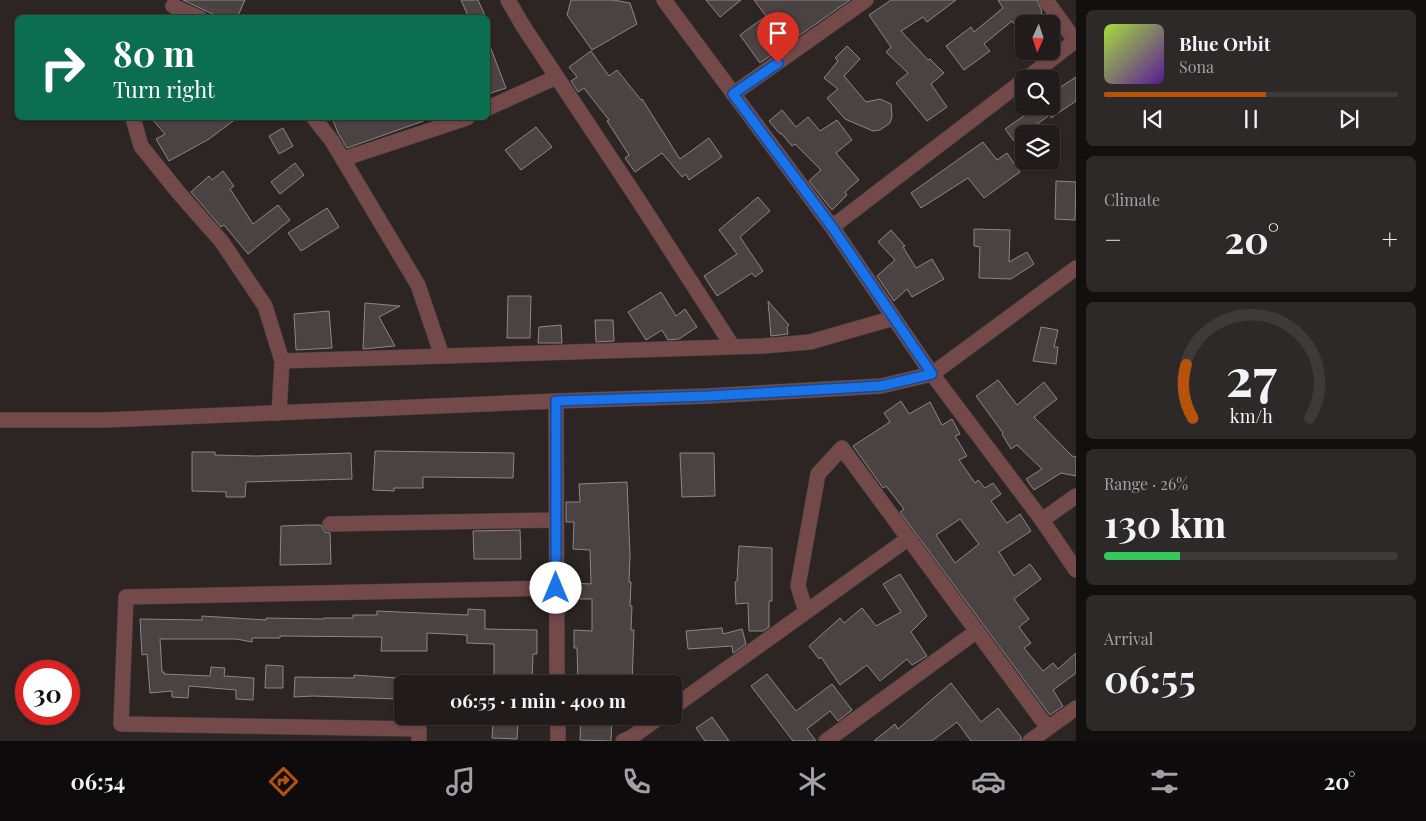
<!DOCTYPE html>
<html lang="en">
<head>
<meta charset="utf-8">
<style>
  :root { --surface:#211c1b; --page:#2d2928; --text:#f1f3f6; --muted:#a2a1a3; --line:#3e3a3a; --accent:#b45309 }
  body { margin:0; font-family:"Playfair Display",serif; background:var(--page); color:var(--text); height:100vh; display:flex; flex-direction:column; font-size:19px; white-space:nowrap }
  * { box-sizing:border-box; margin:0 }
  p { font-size:16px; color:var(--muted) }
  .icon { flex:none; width:28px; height:28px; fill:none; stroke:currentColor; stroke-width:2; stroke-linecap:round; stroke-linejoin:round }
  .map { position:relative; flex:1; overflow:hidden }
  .drawer { display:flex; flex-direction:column; gap:10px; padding:10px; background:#120f0f; width:350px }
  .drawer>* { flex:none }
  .banner { position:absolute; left:15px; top:15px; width:475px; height:105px; border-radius:8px; box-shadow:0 1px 4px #0004,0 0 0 1px var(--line); background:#0b6e4f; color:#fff; overflow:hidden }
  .needle { width:32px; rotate:183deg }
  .controls { position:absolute; left:1015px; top:15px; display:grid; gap:10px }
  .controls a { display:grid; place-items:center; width:45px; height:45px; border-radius:8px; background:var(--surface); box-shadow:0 1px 4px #0004,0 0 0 1px var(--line); font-size:25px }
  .speed { position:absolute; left:15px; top:660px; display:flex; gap:10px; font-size:25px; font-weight:700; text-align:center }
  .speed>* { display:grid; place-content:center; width:65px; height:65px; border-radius:50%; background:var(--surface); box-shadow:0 1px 4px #0004,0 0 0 1px var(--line); line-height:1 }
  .speed .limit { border:8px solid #d22; background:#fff; color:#111 }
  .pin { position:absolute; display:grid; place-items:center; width:42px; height:42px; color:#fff; margin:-51px -21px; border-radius:50% 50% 50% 0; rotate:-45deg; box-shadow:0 0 5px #0007 }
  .pin .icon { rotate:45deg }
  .me { position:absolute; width:55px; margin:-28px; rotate:0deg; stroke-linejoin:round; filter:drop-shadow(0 0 4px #0008) }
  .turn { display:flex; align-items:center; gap:18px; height:105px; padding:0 15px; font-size:22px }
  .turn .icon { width:65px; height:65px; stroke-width:2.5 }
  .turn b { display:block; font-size:35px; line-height:42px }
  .big { font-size:38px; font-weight:700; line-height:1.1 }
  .drawer .tile { flex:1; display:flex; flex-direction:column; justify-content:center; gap:8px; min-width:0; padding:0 18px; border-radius:8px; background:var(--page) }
  .drawer .dial { align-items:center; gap:0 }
  .dial svg { height:130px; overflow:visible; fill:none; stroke:var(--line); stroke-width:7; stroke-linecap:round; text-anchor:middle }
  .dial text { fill:var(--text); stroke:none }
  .song { display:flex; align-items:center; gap:15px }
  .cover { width:60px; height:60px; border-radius:8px; background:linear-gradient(135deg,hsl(80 70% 55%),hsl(270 70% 35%)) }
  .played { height:5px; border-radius:2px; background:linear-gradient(90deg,var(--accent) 55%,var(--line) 55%) }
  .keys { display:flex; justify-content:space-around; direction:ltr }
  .heat { display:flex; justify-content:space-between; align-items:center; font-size:28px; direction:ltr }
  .charge { height:8px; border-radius:4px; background:linear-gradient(90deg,#34c759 26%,var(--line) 0) }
  .trip { position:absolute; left:394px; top:675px; width:288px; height:50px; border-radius:8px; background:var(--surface); box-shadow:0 1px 4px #0004,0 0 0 1px var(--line); font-weight:700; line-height:50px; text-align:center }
  .dock { display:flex; height:80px; justify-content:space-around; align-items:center; background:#0d0b0b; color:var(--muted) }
  .dock .icon { width:35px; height:35px }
  .dock .current { color:var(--accent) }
  .dock b { font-size:22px; color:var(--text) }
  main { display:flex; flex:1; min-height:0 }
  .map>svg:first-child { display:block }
  .building { fill:#4b4343; stroke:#8e8585; fill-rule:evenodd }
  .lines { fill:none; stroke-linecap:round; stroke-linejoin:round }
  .minor-casing { stroke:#47403f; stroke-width:16 }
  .minor { stroke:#73494a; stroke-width:15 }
  .route-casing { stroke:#114b97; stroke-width:12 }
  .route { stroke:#1a73e8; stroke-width:9 }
</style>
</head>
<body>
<main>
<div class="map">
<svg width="1076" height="741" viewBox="0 0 1076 741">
  <rect width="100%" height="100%" fill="#2c2524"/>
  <path class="building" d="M183,0h62l-8,18h-16z
    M461,0h17l8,18h-17z
    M571,0h42l17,3 7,21 -45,26 -25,-35z
    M706,0h35l-21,17z
    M754,0h96l-90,63 -20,-28 26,-19z
    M891,0h65l-29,22 -4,-5 -22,14 27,29 2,-1 14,14 -13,11 16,23 -20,14 -31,-38 12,-10 -22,-21 5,-5 -22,-32z
    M998,0h39l5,11 -1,1 8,12h-25v14l-12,-17 -28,23 6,7 -26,19 -18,-24 25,-19 3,5 29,-24z
    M488,41l18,47 -18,6z
    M847,46l13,13 -16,17 22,26 14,-3 11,5 1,12 -2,7 -10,7 -7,1 -28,-12 -18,-21 11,-9 -14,-11 14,-17 -3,-3z
    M591,51l18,25 8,-6 24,30 1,-1 38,60 29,-21 13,19 -33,23 -3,-6 -4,3 -20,-24 -27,19 -10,-14 4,-3 -22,-34 2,-1 -25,-32 -6,4 -7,-11 6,-4 -8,-10z
    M1076,77v24l-25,17v-4l-37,27 -9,-12 33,-23h13v-28l8,10z
    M782,110l14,17 12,-10 12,14 17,-11 15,20 -16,13 23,27 -14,12 2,3 -15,15 -23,-29 12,-11 -26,-26 -3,2 -11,-13 -1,1 -11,-13z
    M151,118h86l-28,21 -40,22 -13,-22 9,-5z
    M332,118h97v1l-82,29 -9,-15z
    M536,127l16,20 -31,23 -16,-20z
    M283,128l10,18 -14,8 -10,-18z
    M983,142l14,18 10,-7 13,19 -36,26 -16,-20 -47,30 -10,-15z
    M295,163l9,12 -24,19 -9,-12z
    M223,171l11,15 -4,3 23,35 25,-19 12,15 -42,34 -24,-29 -3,2 -30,-35 18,-16 3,4z
    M1056,181l20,1 -1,38 -20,-1z
    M758,197l12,14 -30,26 23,34 -8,6 -3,-4 -35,23 -13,-20 33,-22 -18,-24z
    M327,208l12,19 -38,24 -13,-18z
    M974,229l36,1 -1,32 18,-10 7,12 -23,15 -32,-1 1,-31 -6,-1z
    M891,230l14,16 -2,1 13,21 16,-9 12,20 -32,18 -5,-8 -13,12 -17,-25 18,-16 -17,-18z
    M661,292l15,24 9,-7 12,18 -18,12 -11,1 -6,-10 -16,10 -18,-28z
    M508,296h23l-1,42h-23z
    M768,301l21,24 -2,2 1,7 -17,2z
    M365,303l35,3 -21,11 16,29 -32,3z
    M329,311l3,37 -36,2 -2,-36z
    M595,320h18l1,21 -18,1z
    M561,325l1,18h-24l1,-16z
    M1041,327l17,3 -4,17h4l-2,17 -23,-3z
    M998,380l19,25 27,-23 13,17 -23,18 38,39 4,1v19l-15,-3 -27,17 -8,-11 16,-10 -25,-24 -6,4 -9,-15 1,-1 -27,-37z
    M901,401l8,13 21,-12 12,23 10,-6 8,15 -5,2 12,20 -8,4 16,23 3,-3 7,8 8,-5 8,11 -10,7 16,22 13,-9 11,17 -32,21 15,24 16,-12 11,15 -27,20 15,20 -10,8 12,16 -7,5 19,23 10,-8 5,6 18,-16v20l-23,17 10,16 -13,9 -150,-203 4,-3 -18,-23 -3,2 -30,-42 37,-24 -6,-9zM960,519l19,25 -24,19 -19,-28z
    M375,451l139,2 -1,25 -90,-1v11h-29v3l-21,-1z
    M192,452h23v3l41,1 95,-3 1,26 -106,3 -1,15h-19v-5l-34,-1z
    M680,453h34l1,43 -33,1z
    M627,482l3,73 -1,27h2l-1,24h2l-1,24h3l-2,54h-54l-1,-36h-3v-18l18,1v-32h-20v-16l19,1 -1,-34 -17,-1 1,-27h-8v-20h14l-1,-18z
    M310,525h11l4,7 5,1 1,31 -51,1 1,-39z
    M520,530l1,29h-47l-1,-28z
    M739,546l33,2v53h-3v26l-6,4h-14l-1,-28 -12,1 -1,-22 2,-1z
    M900,574l27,42 -16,16 16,24 -15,9 -5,-6 -27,22 -13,-16 -27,20 -19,-28 -2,2 -10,-13 31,-28 4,5 18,-15 14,18 25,-14 -18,-28z
    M468,609l17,1v19l52,1v24h-4l-1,29 -38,-1v-38l-27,-1v-8l-40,-2v18h-46l1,-14 -102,-1v2h-28v4l-16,-3h-76l2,33h2v2l46,2 1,-9 14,1 -1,8 30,2 -1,22 -17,-1v-9l-47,-4 -1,12 -16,-1v-6l-22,2 -3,-39 -5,1 -2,-36 62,1v-4l64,4v-2l58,1v-1h29v-3h24v-4l91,4z
    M722,628l1,6 19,-5 4,15 -13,9 -1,-7 -44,3 -2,-18z
    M266,665l17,1v22h-18z
    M767,674l29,37 36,-27 20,26 -14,11 -8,-10 -23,18 9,12h-23l-42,-55z
    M354,675l44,3 -1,21 -84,-3 -19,1 1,-20 59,1z
    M951,683l30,39 17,-14 23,29v4h-50l-14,-19 -25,19h-58l21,-17 3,5z
    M581,716h31l-1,25 -31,-1z
    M712,717l17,24h-24l-9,-13z
    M493,723l25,1 -1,15 -25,-1z"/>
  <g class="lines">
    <g class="minor-casing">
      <path id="minor" d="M508,0l15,26 116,175 94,146
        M664,0l168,227 100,147 110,146 34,50
        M1046,0l30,42
        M173,6l27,12
        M1026,79l49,-38
        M733,94l133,-94
        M488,108l69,-31
        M133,118l8,28 37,46 44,50 43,64 17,55 -3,52
        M314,118l18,23 86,144 24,71
        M343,159l124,-41
        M832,227l192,-147
        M282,361l481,-15 47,-4 84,-24
        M556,401l1,283
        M0,420h105l451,-19 152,-5 173,-10 51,-12 144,-106
        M1042,520l34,-24
        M330,524l226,-4
        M806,612l-8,-26 20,-112 24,-26 206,280
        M672,708l237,-170
        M558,716v25
        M419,741v-12l-298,-5 5,-127 430,-9
        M623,741l9,-4 29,-21
        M826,741l151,-110
        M1030,741l46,-33"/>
    </g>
    <use href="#minor" class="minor"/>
  </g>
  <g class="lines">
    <g class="route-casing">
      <path id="route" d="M556,588v-187l152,-5 173,-10 51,-12 -100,-147 -99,-133 45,-31"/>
    </g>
    <use href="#route" class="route"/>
  </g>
</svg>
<div class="controls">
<a><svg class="needle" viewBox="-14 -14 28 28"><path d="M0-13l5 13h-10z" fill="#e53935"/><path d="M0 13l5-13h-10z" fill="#a2a1a3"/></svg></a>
<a><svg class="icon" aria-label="search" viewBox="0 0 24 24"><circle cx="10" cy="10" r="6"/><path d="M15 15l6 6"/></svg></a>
<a><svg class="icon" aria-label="layers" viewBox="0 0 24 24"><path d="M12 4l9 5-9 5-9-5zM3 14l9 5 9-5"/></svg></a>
</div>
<div class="speed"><div class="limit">30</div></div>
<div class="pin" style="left:778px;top:63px;background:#d93025"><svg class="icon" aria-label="arrive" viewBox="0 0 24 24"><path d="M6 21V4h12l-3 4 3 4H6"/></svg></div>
<svg class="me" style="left:556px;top:588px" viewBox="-20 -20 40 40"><circle r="19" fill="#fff"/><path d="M0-13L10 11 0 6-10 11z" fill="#1a73e8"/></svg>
<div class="trip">06:55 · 1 min · 400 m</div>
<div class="banner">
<div class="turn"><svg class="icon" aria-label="right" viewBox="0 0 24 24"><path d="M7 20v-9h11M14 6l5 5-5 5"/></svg><div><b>80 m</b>Turn right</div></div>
</div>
</div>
<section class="drawer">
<div class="tile">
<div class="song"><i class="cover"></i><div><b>Blue Orbit</b><p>Sona</p></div></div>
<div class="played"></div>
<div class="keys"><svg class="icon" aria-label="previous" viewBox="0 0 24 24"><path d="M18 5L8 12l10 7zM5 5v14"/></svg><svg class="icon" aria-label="pause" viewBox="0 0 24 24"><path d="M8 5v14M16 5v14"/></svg><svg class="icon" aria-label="next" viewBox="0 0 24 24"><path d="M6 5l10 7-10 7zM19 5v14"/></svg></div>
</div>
<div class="tile"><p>Climate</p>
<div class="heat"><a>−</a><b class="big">20°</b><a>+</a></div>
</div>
<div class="tile dial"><svg viewBox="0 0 100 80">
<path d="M14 69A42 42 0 1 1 86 69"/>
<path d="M14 69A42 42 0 0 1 10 36" stroke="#b45309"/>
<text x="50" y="56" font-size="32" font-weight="700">27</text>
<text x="50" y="72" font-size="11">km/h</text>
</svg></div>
<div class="tile"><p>Range · 26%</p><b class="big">130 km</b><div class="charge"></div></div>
<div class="tile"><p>Arrival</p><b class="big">06:55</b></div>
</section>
</main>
<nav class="dock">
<b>06:54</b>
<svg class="icon current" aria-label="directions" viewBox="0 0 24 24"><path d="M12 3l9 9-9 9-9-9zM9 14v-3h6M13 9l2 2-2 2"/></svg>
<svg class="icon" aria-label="music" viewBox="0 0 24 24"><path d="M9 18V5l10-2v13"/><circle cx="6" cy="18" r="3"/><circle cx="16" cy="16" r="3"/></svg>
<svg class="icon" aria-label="phone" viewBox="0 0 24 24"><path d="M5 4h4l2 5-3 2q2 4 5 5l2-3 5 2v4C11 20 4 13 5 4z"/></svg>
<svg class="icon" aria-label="climate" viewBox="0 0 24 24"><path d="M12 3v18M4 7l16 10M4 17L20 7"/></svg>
<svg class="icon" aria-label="car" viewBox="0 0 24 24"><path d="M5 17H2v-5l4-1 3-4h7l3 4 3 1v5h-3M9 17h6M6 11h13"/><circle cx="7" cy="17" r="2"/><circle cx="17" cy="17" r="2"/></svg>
<svg class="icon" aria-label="filters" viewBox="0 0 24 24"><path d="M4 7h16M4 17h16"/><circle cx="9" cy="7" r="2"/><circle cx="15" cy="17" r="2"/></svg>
<b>20°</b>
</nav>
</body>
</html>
